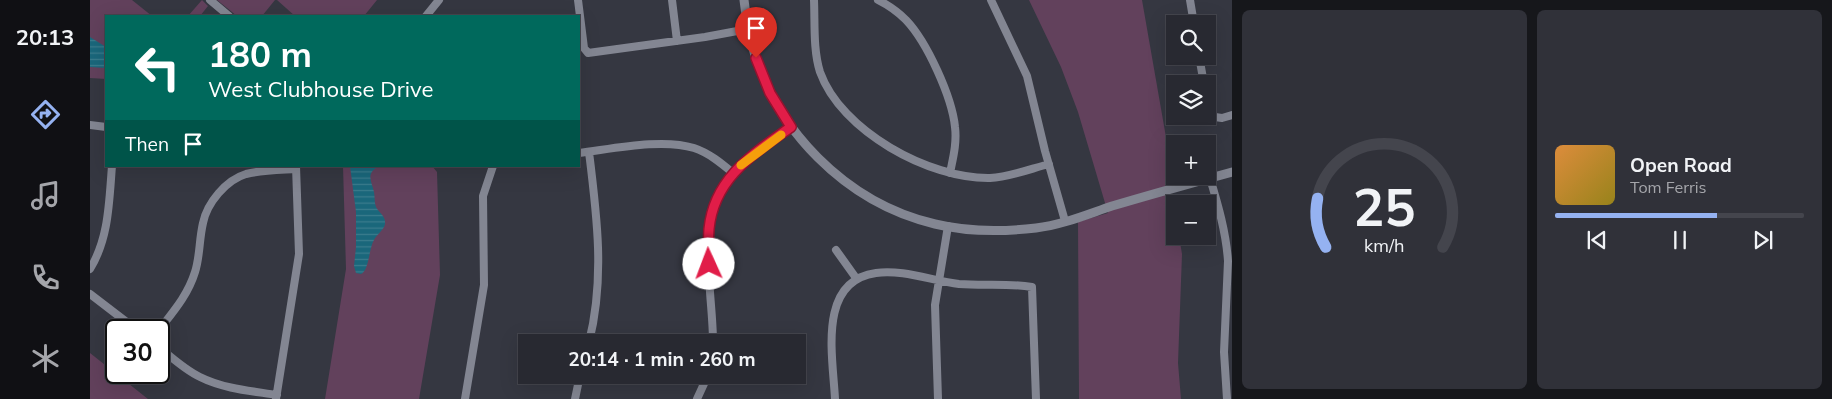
<!DOCTYPE html>
<html lang="en">
<head>
<meta charset="utf-8">
<style>
  :root { --surface:#282931; --page:#303139; --text:#f1f3f6; --muted:#a5a6ab; --line:#44454d; --accent:#95b2f1 }
  body { margin:0; font-family:Mulish,sans-serif; background:var(--page); color:var(--text); height:100vh; display:flex; flex-direction:column; font-size:19px; white-space:nowrap }
  * { box-sizing:border-box; margin:0 }
  p { font-size:16px; color:var(--muted) }
  .icon { flex:none; width:28px; height:28px; fill:none; stroke:currentColor; stroke-width:2; stroke-linecap:round; stroke-linejoin:round }
  .map { position:relative; flex:1; overflow:hidden }
  .drawer { display:flex; flex-direction:column; gap:10px; padding:10px; background:#16171b; width:600px }
  .drawer>* { flex:none }
  .hud { position:absolute; left:15px; top:15px; width:475px; height:152px; border-radius:0px; box-shadow:0 5px 20px #0002,0 0 0 1px var(--line); background:#00695c; color:#fff; overflow:hidden }
  .tools { position:absolute; left:1076px; top:15px; display:grid; gap:10px }
  .tools a { display:grid; place-items:center; width:50px; height:50px; border-radius:0px; background:var(--surface); box-shadow:0 5px 20px #0002,0 0 0 1px var(--line); font-size:25px }
  .speed { position:absolute; left:15px; top:319px; display:flex; gap:10px; font-size:25px; font-weight:700; text-align:center }
  .speed>* { display:grid; place-content:center; width:65px; height:65px; border-radius:50%; background:var(--surface); box-shadow:0 5px 20px #0002,0 0 0 1px var(--line); line-height:1 }
  .speed .limit { border:2px solid #111; border-radius:8px; background:#fff; color:#111 }
  .pin { position:absolute; display:grid; place-items:center; width:42px; height:42px; color:#fff; margin:-51px -21px; border-radius:50% 50% 50% 0; rotate:-45deg; box-shadow:0 0 5px #0007 }
  .pin .icon { rotate:45deg }
  .me { position:absolute; width:55px; margin:-28px; rotate:358deg; stroke-linejoin:round; filter:drop-shadow(0 0 4px #0008) }
  .turn { display:flex; align-items:center; gap:18px; height:105px; padding:0 20px; font-size:22px }
  .turn .icon { width:65px; height:65px; stroke-width:2.5 }
  .turn b { display:block; font-size:35px; line-height:42px }
  .then { display:flex; align-items:center; height:48px; padding:0 20px; background:#0003; gap:10px; font-size:19px }
  .drawer .card { flex:1; display:flex; flex-direction:column; justify-content:center; gap:8px; min-width:0; padding:0 18px; border-radius:8px; background:var(--page) }
  .drawer .dial { align-items:center; gap:0 }
  .dial svg { height:130px; overflow:visible; fill:none; stroke:var(--line); stroke-width:7; stroke-linecap:round; text-anchor:middle }
  .dial text { fill:var(--text); stroke:none }
  .song { display:flex; align-items:center; gap:15px }
  .cover { width:60px; height:60px; border-radius:8px; background:linear-gradient(135deg,hsl(30 70% 55%),hsl(50 70% 35%)) }
  .played { height:5px; border-radius:2px; background:linear-gradient(90deg,var(--accent) 65%,var(--line) 65%) }
  .keys { display:flex; justify-content:space-around; direction:ltr }
  .drawer .tiles { flex:1; display:grid; gap:10px; grid-template-columns:repeat(2,1fr) }
  .trip { position:absolute; left:428px; top:334px; width:288px; height:50px; border-radius:0px; background:var(--surface); box-shadow:0 5px 20px #0002,0 0 0 1px var(--line); font-weight:700; line-height:50px; text-align:center }
  main { display:flex; flex:1; min-height:0 }
  .dock { display:flex; flex-direction:column; width:90px; justify-content:space-around; align-items:center; background:#101014; color:var(--muted) }
  .dock .icon { width:35px; height:35px }
  .dock .selected { color:var(--accent) }
  .dock b { font-size:22px; color:var(--text) }
  .map>svg:first-child { display:block }
  .green { fill:#62415c }
  .water { fill:url(#water-rules) }
  .lines { fill:none; stroke-linecap:round; stroke-linejoin:round }
  .minor { stroke:#838692; stroke-width:8 }
  .tertiary { stroke:#838692; stroke-width:9 }
  .route-casing { stroke:#92132f; stroke-width:12 }
  .route { stroke:#e11d48; stroke-width:9 }
  .slow { stroke:#f59e0b; stroke-width:9 }
</style>
</head>
<body>
<main>
<nav class="dock">
<b>20:13</b>
<svg class="icon selected" aria-label="directions" viewBox="0 0 24 24"><path d="M12 3l9 9-9 9-9-9zM9 14v-3h6M13 9l2 2-2 2"/></svg>
<svg class="icon" aria-label="music" viewBox="0 0 24 24"><path d="M9 18V5l10-2v13"/><circle cx="6" cy="18" r="3"/><circle cx="16" cy="16" r="3"/></svg>
<svg class="icon" aria-label="phone" viewBox="0 0 24 24"><path d="M5 4h4l2 5-3 2q2 4 5 5l2-3 5 2v4C11 20 4 13 5 4z"/></svg>
<svg class="icon" aria-label="climate" viewBox="0 0 24 24"><path d="M12 3v18M4 7l16 10M4 17L20 7"/></svg>
</nav>
<div class="map">
<svg width="1142" height="399" viewBox="0 0 1142 399">
  <defs>
    <pattern id="water-rules" width="6" height="5" patternUnits="userSpaceOnUse" patternTransform="scale(1.25)"><rect width="6" height="5" fill="#1a677b"/><path d="M0 2.5h6" fill="none" stroke="#3b7c8d"/></pattern>
  </defs>
  <rect width="100%" height="100%" fill="#353741"/>
  <path class="green" d="M0,0h42l20,16h-46v63l-16,-1z
    M112,0l6,6 -8,10h-12z
    M127,0h58l-13,16h-25z
    M187,0h100l-13,16h-69z
    M939,0h113l32,183 -6,13 7,25v15h4l3,18 -4,109 3,36h-102l-1,-177 30,-9 -30,-101 -17,-45z
    M253,166h89l5,6 3,103 -21,124h-94l21,-130z
    M0,353l58,46h-58z"/>
  <path class="water" d="M0,37l16,10v21l-16,-1z
    M260,166h43l-17,2c-10,7 -4,14 -2,24 1,5 0,10 2,15 3,6 10,9 9,17 -1,6 -8,10 -11,16 -5,8 -5,31 -13,34l-5,-1 -2,-7 2,-19v-35z"/>
  <g class="lines">
    <path class="minor" d="M120,0l19,16
      M488,0l6,48 4,5 117,-16 43,-8
      M582,0l5,41
      M724,0c1,23 -1,50 6,72 21,59 109,107 170,106 20,-1 40,-9 59,-14
      M788,0c10,5 20,12 28,20 21,22 46,77 49,107 2,16 -2,31 -5,46
      M901,0l36,76 18,75 20,70
      M1100,0l4,24
      M336,16l13,-16
      M1109,56l5,28
      M1118,116l14,2 10,-3
      M0,125l16,2
      M499,152c8,64 16,127 0,190
      M489,153c33,-4 83,-15 115,-5 15,5 27,15 39,25
      M1120,178c8,27 16,54 18,83l-4,91 3,47
      M746,250l20,28
      M0,269c19,-31 19,-67 22,-103
      M0,294l47,36
      M69,330c14,-18 29,-35 36,-58 5,-15 4,-32 8,-49 4,-20 23,-43 43,-49 16,-4 33,-4 50,-5
      M623,342c0,-53 -20,-127 21,-170 17,-18 38,-31 57,-45
      M69,347c13,11 26,23 41,30 24,12 52,14 77,18
      M186,399l23,-145 -3,-88
      M375,399l19,-114 -1,-89 10,-30
      M485,399l5,-24
      M607,399l11,-24
      M745,399c-2,-42 -18,-118 41,-126 26,-4 57,8 83,11 25,2 49,-1 73,3l4,112
      M848,399l-3,-94 13,-79"/>
    <path class="tertiary" d="M654,0c2,14 3,28 7,41 22,88 95,162 184,183 33,8 67,8 101,4 26,-3 52,-14 76,-22 40,-12 80,-23 120,-34"/>
  </g>
  <g class="lines">
    <g class="route-casing">
      <path id="route" d="M619,264c0,-11 -1,-23 0,-35 5,-51 44,-75 82,-102l-21,-34 -14,-35"/>
    </g>
    <use href="#route" class="route"/>
    <path class="slow" d="M651,165l40,-30"/>
  </g>
</svg>
<div class="tools">
<a><svg class="icon" aria-label="search" viewBox="0 0 24 24"><circle cx="10" cy="10" r="6"/><path d="M15 15l6 6"/></svg></a>
<a><svg class="icon" aria-label="layers" viewBox="0 0 24 24"><path d="M12 4l9 5-9 5-9-5zM3 14l9 5 9-5"/></svg></a>
<a>+</a>
<a>−</a>
</div>
<div class="speed"><div class="limit">30</div></div>
<div class="pin" style="left:666px;top:58px;background:#d93025"><svg class="icon" aria-label="arrive" viewBox="0 0 24 24"><path d="M6 21V4h12l-3 4 3 4H6"/></svg></div>
<svg class="me" style="left:619px;top:264px" viewBox="-20 -20 40 40"><circle r="19" fill="#fff"/><path d="M0-13L10 11 0 6-10 11z" fill="#e11d48"/></svg>
<div class="trip">20:14 · 1 min · 260 m</div>
<div class="hud">
<div class="turn"><svg class="icon" aria-label="left" viewBox="0 0 24 24"><path d="M17 20v-9H6M10 6l-5 5 5 5"/></svg><div><b>180 m</b>West Clubhouse Drive</div></div>
<div class="then">Then<svg class="icon" aria-label="arrive" viewBox="0 0 24 24"><path d="M6 21V4h12l-3 4 3 4H6"/></svg></div>
</div>
</div>
<section class="drawer">
<div class="tiles">
<div class="card dial"><svg viewBox="0 0 100 80">
<path d="M14 69A42 42 0 1 1 86 69"/>
<path d="M14 69A42 42 0 0 1 9 39" stroke="#95b2f1"/>
<text x="50" y="56" font-size="32" font-weight="700">25</text>
<text x="50" y="72" font-size="11">km/h</text>
</svg></div>
<div class="card">
<div class="song"><i class="cover"></i><div><b>Open Road</b><p>Tom Ferris</p></div></div>
<div class="played"></div>
<div class="keys"><svg class="icon" aria-label="previous" viewBox="0 0 24 24"><path d="M18 5L8 12l10 7zM5 5v14"/></svg><svg class="icon" aria-label="pause" viewBox="0 0 24 24"><path d="M8 5v14M16 5v14"/></svg><svg class="icon" aria-label="next" viewBox="0 0 24 24"><path d="M6 5l10 7-10 7zM19 5v14"/></svg></div>
</div>
</div>
</section>
</main>
</body>
</html>
